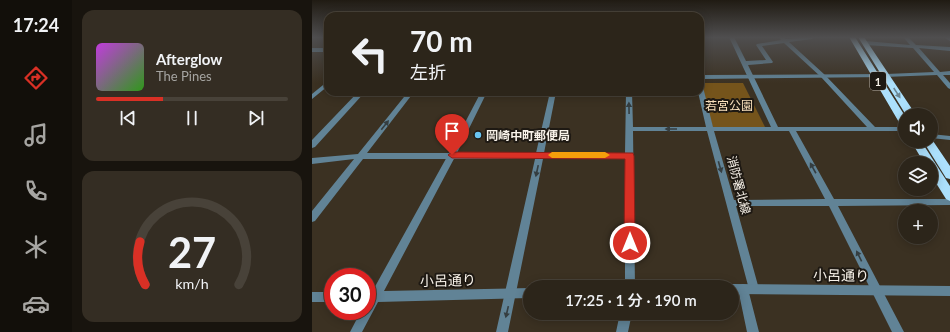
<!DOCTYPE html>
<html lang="ja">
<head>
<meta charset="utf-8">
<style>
  :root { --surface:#2c251a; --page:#342d23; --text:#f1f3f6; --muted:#a6a5a2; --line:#484239; --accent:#d93025 }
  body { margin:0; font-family:Lato,"Noto Sans JP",sans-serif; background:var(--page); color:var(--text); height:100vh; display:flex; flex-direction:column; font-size:15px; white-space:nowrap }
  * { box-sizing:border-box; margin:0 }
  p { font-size:13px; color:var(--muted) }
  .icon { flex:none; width:22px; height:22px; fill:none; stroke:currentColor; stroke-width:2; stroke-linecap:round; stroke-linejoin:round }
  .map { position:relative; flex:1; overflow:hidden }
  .side { display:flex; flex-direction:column; gap:10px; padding:10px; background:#18140e; width:240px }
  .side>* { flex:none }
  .hud { position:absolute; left:12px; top:12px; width:380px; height:84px; border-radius:12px; box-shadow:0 2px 10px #0003,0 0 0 1px var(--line); background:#2c251a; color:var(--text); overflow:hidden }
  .buttons { position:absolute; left:586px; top:108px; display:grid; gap:8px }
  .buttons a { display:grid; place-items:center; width:40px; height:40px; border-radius:50%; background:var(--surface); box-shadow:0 2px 10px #0003,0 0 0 1px var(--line); font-size:20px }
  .speed { position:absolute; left:12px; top:268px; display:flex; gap:8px; font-size:20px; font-weight:700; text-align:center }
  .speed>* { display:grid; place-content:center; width:52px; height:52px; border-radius:50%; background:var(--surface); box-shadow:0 2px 10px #0003,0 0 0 1px var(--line); line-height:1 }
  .speed .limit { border:6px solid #d22; background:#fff; color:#111 }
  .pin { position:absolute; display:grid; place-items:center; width:34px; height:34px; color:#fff; margin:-41px -17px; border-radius:50% 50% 50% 0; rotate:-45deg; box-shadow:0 0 4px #0007 }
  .pin .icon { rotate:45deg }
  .me { position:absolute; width:44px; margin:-22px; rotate:0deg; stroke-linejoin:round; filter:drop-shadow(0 0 3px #0008) }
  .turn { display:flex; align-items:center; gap:14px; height:84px; padding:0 20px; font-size:18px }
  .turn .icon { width:52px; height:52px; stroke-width:2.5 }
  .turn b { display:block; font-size:28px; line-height:34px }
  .side .card { flex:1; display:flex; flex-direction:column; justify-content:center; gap:6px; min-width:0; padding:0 14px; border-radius:12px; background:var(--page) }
  .side .dial { align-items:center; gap:0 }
  .dial svg { height:104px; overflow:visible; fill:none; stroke:var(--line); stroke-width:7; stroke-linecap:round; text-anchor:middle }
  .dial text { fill:var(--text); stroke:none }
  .song { display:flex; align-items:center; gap:12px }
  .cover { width:48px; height:48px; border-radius:6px; background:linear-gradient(135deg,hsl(290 70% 55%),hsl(110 70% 35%)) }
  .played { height:4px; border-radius:2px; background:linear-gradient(90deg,var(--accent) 35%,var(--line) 35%) }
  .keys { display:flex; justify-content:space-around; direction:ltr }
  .trip { position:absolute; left:211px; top:280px; width:216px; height:40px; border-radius:20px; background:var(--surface); box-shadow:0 2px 10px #0003,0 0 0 1px var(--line); font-weight:600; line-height:40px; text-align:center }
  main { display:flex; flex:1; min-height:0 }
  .dock { display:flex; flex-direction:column; width:72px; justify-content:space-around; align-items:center; background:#120f0a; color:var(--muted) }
  .dock .icon { width:28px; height:28px }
  .dock .selected { color:var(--accent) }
  .dock b { font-size:18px; color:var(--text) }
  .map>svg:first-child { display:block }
  .green { fill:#75541b }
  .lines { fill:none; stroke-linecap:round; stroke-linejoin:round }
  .minor { fill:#618396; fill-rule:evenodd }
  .tertiary { fill:#618396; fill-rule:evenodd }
  .trunk { fill:#ace0fc; fill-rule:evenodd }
  .oneway { fill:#6c8693 }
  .oneway2 { fill:#353e41 }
  .route { fill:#d93025; stroke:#8d1f18 }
  .slow { fill:#f59e0b }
  .poi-dot { fill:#69c4f1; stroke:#1e1913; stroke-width:1.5 }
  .labels { text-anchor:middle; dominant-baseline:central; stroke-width:4; stroke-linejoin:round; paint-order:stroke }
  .shield { fill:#1e1913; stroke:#b7b1a9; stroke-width:1 }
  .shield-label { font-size:11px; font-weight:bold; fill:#f8f2e9 }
  .park-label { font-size:12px; fill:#f9e0bc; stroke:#1e1913 }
  .poi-label { font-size:12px; font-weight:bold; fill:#f8f2e9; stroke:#1e1913; text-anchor:start }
  .street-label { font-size:12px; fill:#f8f2e9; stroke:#1e1913 }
  .near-street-label { font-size:14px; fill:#f8f2e9; stroke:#1e1913 }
</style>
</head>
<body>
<main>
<nav class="dock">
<b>17:24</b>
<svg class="icon selected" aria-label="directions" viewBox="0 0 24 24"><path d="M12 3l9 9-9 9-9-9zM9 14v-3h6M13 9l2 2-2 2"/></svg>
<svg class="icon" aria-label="music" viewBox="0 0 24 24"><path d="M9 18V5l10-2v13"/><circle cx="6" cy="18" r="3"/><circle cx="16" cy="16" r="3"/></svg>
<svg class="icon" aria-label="phone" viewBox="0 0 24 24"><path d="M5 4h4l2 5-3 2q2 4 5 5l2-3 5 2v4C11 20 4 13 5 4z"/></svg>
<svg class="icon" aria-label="climate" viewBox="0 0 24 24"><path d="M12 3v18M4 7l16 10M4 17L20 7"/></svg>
<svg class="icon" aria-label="car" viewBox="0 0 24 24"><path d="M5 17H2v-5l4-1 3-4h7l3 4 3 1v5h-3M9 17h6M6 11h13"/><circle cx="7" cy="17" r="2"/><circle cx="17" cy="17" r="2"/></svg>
</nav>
<section class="side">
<div class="card">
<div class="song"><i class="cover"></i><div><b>Afterglow</b><p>The Pines</p></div></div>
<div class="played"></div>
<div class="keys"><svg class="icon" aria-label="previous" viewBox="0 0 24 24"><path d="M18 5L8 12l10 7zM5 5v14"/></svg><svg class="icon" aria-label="pause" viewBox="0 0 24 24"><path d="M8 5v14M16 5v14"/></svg><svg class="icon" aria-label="next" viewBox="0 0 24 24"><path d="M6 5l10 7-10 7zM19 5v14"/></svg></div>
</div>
<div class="card dial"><svg viewBox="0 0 100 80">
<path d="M14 69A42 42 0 1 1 86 69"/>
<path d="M14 69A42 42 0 0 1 10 36" stroke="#d93025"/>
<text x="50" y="56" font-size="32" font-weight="700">27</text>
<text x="50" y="72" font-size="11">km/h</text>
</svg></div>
</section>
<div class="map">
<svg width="638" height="332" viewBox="0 0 638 332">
  <rect width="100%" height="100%" fill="#3b3122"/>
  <path class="green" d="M388,83h43l22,44 -52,1z"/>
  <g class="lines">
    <path class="minor" d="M417,37h5l12,24 20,-1 -10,-15 1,-1 24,-4 -2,-3h4l3,2 28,-2 -2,2 -23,3 36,33 50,52h30v4h-109l38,68h116v6l-112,1 66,126h-12l-63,-126h-93l23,83 -1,4 -4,1 -4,-1 -43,-162h-74l2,156h-10v-128h-82l-35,173h-12l39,-173h-172l-48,62 -3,1v-11l42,-52 -42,5v-6l46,-4 50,-62h6l-47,61h169l14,-61h6l-12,61h81l1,-61h6l1,35h73l-8,-35h2v-7l3,2 10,40h58zM472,43l37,34 46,50h-89l-30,-62 24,-2 1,-1 -11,-16zM402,131h75l36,68 -91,1z
      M591,37h5l8,8 34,2v4l-31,-3 21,24 10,-1v4h-7l7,8v6l-2,-1 -11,-13 -53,2 -1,-1 3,-2 48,-2 -21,-24 -47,-3 -3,-2 3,-2 44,4z
      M633,37h5v4l-5,-3z
      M0,48h16v4h-16z
      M16,81v5l-16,13v-5z
      M46,92h7l-50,55 -3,1v-8z
      M619,134l19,2v4l-19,-2z
      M431,284l4,1 1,4 11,43h-12l-9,-43 1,-4z
      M308,313h12l-4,19h-12z"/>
    <path class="tertiary" d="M574,74l3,2 -1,1 -188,2v-4z
      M169,92h6l-31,63 -72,136 146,-3v10l-152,4 -16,30h-12l11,-21h6v-19h5l76,-137z
      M420,284l218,2v10l-218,-2v-7h-5z
      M0,292h21v10h-21z"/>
    <path class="trunk" d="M537,37h6l50,79v11l-5,-3z
      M546,37h6l52,78h-10z
      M619,138l19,28v13l-4,-1 -23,-37h8z
      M599,141h10l29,45v15l-4,-2 -15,-24v-12h-7z"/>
  </g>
  <defs><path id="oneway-solid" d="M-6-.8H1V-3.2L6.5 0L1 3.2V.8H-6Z"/></defs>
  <use class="oneway" href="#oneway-solid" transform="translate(585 93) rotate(57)"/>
  <g class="oneway2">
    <use href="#oneway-solid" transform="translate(317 108) rotate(-91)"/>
    <use href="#oneway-solid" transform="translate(73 125) rotate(-52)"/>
    <use href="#oneway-solid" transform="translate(359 129) rotate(-180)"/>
    <use href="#oneway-solid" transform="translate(408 167) rotate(74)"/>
    <use href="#oneway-solid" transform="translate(501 168) rotate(-119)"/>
    <use href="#oneway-solid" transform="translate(225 171) rotate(102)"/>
    <use href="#oneway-solid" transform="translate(547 256) rotate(-116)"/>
    <use href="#oneway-solid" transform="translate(195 312) rotate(103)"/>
  </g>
  <linearGradient id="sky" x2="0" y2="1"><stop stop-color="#201b13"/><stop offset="0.45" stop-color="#4f4e4f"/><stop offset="1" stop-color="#4f4e4f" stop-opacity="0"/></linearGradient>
  <rect width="638" height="83" fill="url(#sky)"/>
  <path class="route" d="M140,152l181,1 1,3 1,87 -1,4 -4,1 -4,-1 -2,-4 1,-84 -173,-1 -4,-3z"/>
  <path class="slow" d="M240,152h53l5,3 -5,3h-53l-4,-3z"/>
  <circle class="poi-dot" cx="166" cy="135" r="4"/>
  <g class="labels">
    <rect class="shield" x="558" y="72" width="16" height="18" rx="3"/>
    <g class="shield-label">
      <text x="566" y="81">1</text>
    </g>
    <g class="park-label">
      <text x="417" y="105">若宮公園</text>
    </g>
    <g class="poi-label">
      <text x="174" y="135">岡崎中町郵便局</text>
    </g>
    <g class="street-label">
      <text transform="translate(427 185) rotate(75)">消防署北線</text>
    </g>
    <g class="near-street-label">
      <text transform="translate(529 275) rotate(1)">小呂通り</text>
      <text transform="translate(136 280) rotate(-1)">小呂通り</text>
    </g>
  </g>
</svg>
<div class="buttons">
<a><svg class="icon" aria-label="sound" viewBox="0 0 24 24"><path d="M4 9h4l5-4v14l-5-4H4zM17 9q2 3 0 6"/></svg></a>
<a><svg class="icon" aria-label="layers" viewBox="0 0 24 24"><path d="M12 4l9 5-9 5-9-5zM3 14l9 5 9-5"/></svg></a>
<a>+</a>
</div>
<div class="speed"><div class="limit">30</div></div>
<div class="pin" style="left:140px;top:155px;background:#d93025"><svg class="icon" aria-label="arrive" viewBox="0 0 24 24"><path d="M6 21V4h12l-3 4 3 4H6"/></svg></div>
<svg class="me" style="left:318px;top:243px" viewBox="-20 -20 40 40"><circle r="17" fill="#d93025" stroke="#fff" stroke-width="3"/><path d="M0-11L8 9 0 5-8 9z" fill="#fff"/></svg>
<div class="trip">17:25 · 1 分 · 190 m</div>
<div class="hud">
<div class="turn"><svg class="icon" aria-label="left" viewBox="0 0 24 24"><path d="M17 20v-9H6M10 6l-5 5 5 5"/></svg><div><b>70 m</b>左折</div></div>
</div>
</div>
</main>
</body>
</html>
